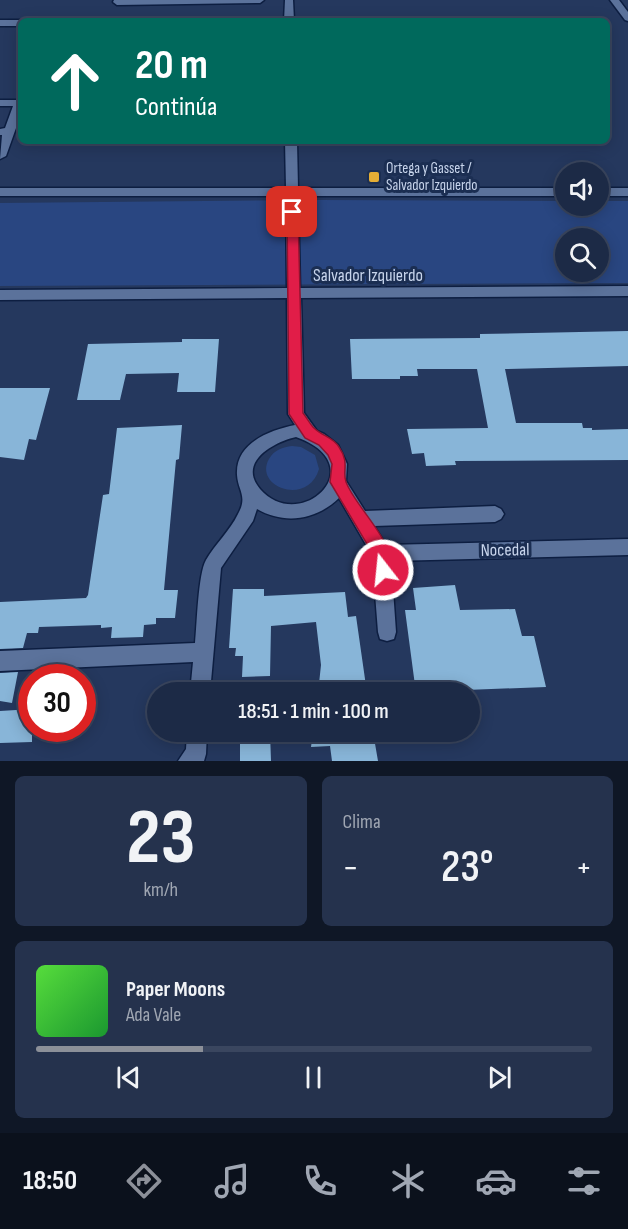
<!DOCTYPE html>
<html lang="es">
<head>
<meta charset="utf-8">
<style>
  :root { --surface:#1c2a46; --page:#25324d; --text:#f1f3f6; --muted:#a0a7b3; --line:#3a465f; --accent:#8c9099 }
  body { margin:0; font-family:"Sofia Sans Condensed",sans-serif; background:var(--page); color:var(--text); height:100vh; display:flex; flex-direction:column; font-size:22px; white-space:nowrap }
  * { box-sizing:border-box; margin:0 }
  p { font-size:20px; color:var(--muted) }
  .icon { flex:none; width:33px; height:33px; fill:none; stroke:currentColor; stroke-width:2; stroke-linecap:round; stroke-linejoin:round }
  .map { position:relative; height:761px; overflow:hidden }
  .drawer { display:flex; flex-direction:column; gap:15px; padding:15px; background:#0f1726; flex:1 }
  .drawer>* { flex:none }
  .guide { position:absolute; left:18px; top:18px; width:592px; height:126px; border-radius:9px; box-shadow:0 3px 15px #0003,0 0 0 2px var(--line); background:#00695c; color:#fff; overflow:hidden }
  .controls { position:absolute; left:555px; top:162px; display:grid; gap:12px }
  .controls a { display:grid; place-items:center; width:54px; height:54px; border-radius:50%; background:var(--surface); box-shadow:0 3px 15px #0003,0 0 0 2px var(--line); font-size:30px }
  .speed { position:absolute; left:18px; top:664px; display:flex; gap:12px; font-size:30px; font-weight:700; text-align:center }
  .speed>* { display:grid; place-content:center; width:78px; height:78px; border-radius:50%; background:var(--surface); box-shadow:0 3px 15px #0003,0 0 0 2px var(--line); line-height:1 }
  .speed .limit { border:9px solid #d22; background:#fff; color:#111 }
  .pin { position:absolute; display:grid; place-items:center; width:51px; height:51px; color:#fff; margin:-26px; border-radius:12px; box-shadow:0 3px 9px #0006 }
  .me { position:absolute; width:66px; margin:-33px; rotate:344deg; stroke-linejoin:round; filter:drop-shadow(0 0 4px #0008) }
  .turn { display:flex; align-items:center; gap:21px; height:126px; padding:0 18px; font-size:27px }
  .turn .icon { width:78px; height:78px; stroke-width:2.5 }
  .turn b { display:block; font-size:42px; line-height:51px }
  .big { font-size:45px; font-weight:600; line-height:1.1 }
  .drawer .widget { flex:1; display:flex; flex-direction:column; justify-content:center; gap:9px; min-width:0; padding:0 21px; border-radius:9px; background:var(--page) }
  .drawer .dial { align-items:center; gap:0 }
  .dial b { font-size:78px; line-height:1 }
  .song { display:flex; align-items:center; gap:18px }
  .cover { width:72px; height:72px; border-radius:9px; background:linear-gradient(135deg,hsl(110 70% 55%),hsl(130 70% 35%)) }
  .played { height:6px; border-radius:3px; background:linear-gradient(90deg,var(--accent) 30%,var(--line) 30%) }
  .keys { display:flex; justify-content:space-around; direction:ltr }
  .heat { display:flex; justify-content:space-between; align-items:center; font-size:33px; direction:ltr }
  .drawer .tiles { flex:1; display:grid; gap:15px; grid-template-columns:1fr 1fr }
  .widget:last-child { grid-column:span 2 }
  .trip { position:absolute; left:147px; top:682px; width:333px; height:60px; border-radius:30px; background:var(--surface); box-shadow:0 3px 15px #0003,0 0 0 2px var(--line); font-weight:600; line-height:60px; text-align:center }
  .menu { display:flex; height:96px; justify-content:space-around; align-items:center; background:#0b111c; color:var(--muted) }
  .menu .icon { width:42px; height:42px }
  .menu .active { color:var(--accent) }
  .menu b { font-size:27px; color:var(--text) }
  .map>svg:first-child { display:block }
  .green { fill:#294681; fill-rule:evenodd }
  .building { fill:#88b5d8 }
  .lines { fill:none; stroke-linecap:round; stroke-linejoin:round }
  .minor-casing { stroke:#0d1e41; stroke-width:3 }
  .minor { fill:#5b729b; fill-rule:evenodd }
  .route { fill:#e11d48; stroke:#92132f; stroke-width:1.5 }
  .poi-dot { fill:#e4ad35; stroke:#1b2e52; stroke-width:2 }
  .labels { text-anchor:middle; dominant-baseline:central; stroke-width:6; stroke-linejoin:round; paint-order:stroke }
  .far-poi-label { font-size:15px; fill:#c8d5ec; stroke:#1b2e52; text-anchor:start }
  .street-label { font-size:18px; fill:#c8d5ec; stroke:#1b2e52 }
</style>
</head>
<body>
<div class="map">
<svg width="628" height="761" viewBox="0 0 628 761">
  <rect width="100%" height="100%" fill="#25385e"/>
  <path class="green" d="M318,200l247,1 1,5h32l1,-5h29v82l-628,3v-83zM566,238h32v34h-32z
    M292,446l9,1 14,8 4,14c-11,38 -66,18 -50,-10 5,-9 14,-12 23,-13z"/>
  <path class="building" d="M628,331v35l-123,3 11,54h66l1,5h9v2l36,-1v31l-173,1 1,4 -30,1 -2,-13 -12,1 -5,-25 81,-1 -11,-59h-60l1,7h-18v3h-48l-2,-40 130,-1v-4z
    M182,339h37l-4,53h-38l2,-19 -53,1 -6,26h-43l11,-56 94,-2z
    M0,388h50l-14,52 -7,-1 -5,21 -24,-3z
    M182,425l-3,34 -3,1 -12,130h14l-3,28h-19v6l-12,1 -1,12 -32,1 1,-11 -11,1v-3l-62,2 -1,6h-11l-4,15 -23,1v-47l86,-4 2,-3 15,-100 6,-1 8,-66z
    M455,585l5,25 55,-1 7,27h12l12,51 -80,3 1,3h-51l-11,-83h11l-3,-22z
    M233,589h31v7l81,-4 3,25 8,-1 11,77h-49l3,-28 -5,-43 -45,4 -1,50 -28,1 1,-21h-8l1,-8h-7z
    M18,672l-6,31 -12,-2v-28z
    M32,709v33l-32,1v-32z
    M240,732h30l1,29h-31z
    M313,732h60l5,29h-46l-2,-15 -19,1z"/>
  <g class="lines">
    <g class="minor-casing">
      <path id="minor" d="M114,0h150l-4,3 -143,2 -4,-3z
        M285,0h8l1,21h-10z
        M610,0h9l9,12v9l-3,-1z
        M0,20h21l3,1h-3v5h-21z
        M0,100h21v14l-15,42 -6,3 2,-24h-2v-6l5,-1 8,-22h-13z
        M285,141h12l1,47h268v8h-268l2,92 328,-2v10l-327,2 3,115 13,18 7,3 14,11 9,19 -1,17 19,30 130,-5 6,3 3,5 -3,5 -6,3 -121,4 12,19 242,-6v16l-237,6 5,71 -2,7 -7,2 -7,-2 -2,-7 -6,-77 -33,-57c-23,22 -54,27 -82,11l-4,12 -32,47 -11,125h-20l3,-31 -193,9v-20l195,-8c2,-19 3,-69 11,-83 9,-16 24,-29 32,-46 10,-18 0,-23 -1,-39 -2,-32 33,-45 58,-50l-7,-11 -1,-116 -287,2v-10l287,-2 -1,-92h-286v-8h286zM296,437c79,28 4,98 -36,52 -23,-27 14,-47 36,-52z
        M598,188h30v8h-30z
        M187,732h20l-1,22 -2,7h-26l8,-12z"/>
    </g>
    <use href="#minor" class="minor"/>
  </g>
  <path class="route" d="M292,208l6,4 5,201c4,5 7,11 11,15 8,8 19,9 25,19 11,16 3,24 7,35 10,27 56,65 43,94l-6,2 -6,-2 -4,-22 -43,-72 2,-18 -4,-9 -9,-10 -14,-7 -16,-24 -2,-202z"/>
  <rect class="poi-dot" x="368" y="171" width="12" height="12" rx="3"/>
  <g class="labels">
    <g class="far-poi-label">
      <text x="386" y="168">Ortega y Gasset /<tspan x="386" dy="17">Salvador Izquierdo</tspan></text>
    </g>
    <g class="street-label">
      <text x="368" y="275">Salvador Izquierdo</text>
      <text transform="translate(505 550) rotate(-1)">Nocedal</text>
    </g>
  </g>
</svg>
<div class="controls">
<a><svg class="icon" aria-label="sound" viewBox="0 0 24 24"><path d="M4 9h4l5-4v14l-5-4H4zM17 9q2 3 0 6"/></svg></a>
<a><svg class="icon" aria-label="search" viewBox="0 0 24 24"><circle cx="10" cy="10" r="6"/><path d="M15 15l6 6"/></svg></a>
</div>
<div class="speed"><div class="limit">30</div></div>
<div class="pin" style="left:292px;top:212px;background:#d93025"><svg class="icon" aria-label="arrive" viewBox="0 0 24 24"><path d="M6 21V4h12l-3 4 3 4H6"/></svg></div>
<svg class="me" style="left:383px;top:570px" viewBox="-20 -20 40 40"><circle r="17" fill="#e11d48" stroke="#fff" stroke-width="3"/><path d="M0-11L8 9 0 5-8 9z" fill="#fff"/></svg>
<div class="trip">18:51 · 1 min · 100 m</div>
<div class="guide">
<div class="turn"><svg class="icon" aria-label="ahead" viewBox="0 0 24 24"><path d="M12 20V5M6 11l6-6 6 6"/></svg><div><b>20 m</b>Continúa</div></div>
</div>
</div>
<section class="drawer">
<div class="tiles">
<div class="widget dial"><b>23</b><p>km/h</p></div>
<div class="widget"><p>Clima</p>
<div class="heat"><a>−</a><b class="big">23°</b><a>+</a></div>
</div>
<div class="widget">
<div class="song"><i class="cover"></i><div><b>Paper Moons</b><p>Ada Vale</p></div></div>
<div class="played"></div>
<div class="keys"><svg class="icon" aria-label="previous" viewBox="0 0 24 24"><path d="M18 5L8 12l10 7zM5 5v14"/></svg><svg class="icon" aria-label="pause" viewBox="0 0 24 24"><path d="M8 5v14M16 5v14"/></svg><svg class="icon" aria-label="next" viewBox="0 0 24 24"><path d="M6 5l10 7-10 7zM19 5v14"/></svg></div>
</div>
</div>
</section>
<nav class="menu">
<b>18:50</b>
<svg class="icon active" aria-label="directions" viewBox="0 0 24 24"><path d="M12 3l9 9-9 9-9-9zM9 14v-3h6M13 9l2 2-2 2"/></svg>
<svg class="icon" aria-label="music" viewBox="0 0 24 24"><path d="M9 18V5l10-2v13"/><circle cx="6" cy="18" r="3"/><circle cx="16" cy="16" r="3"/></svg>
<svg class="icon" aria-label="phone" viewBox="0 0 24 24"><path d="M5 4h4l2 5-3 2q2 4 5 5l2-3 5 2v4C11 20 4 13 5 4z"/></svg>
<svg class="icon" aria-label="climate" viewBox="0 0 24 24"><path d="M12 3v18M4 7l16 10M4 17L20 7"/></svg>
<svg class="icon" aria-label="car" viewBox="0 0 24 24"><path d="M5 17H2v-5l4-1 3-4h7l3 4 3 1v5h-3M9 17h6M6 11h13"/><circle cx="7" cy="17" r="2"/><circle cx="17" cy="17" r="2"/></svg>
<svg class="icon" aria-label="filters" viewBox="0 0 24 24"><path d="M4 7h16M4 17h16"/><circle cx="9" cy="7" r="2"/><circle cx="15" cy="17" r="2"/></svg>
</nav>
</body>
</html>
